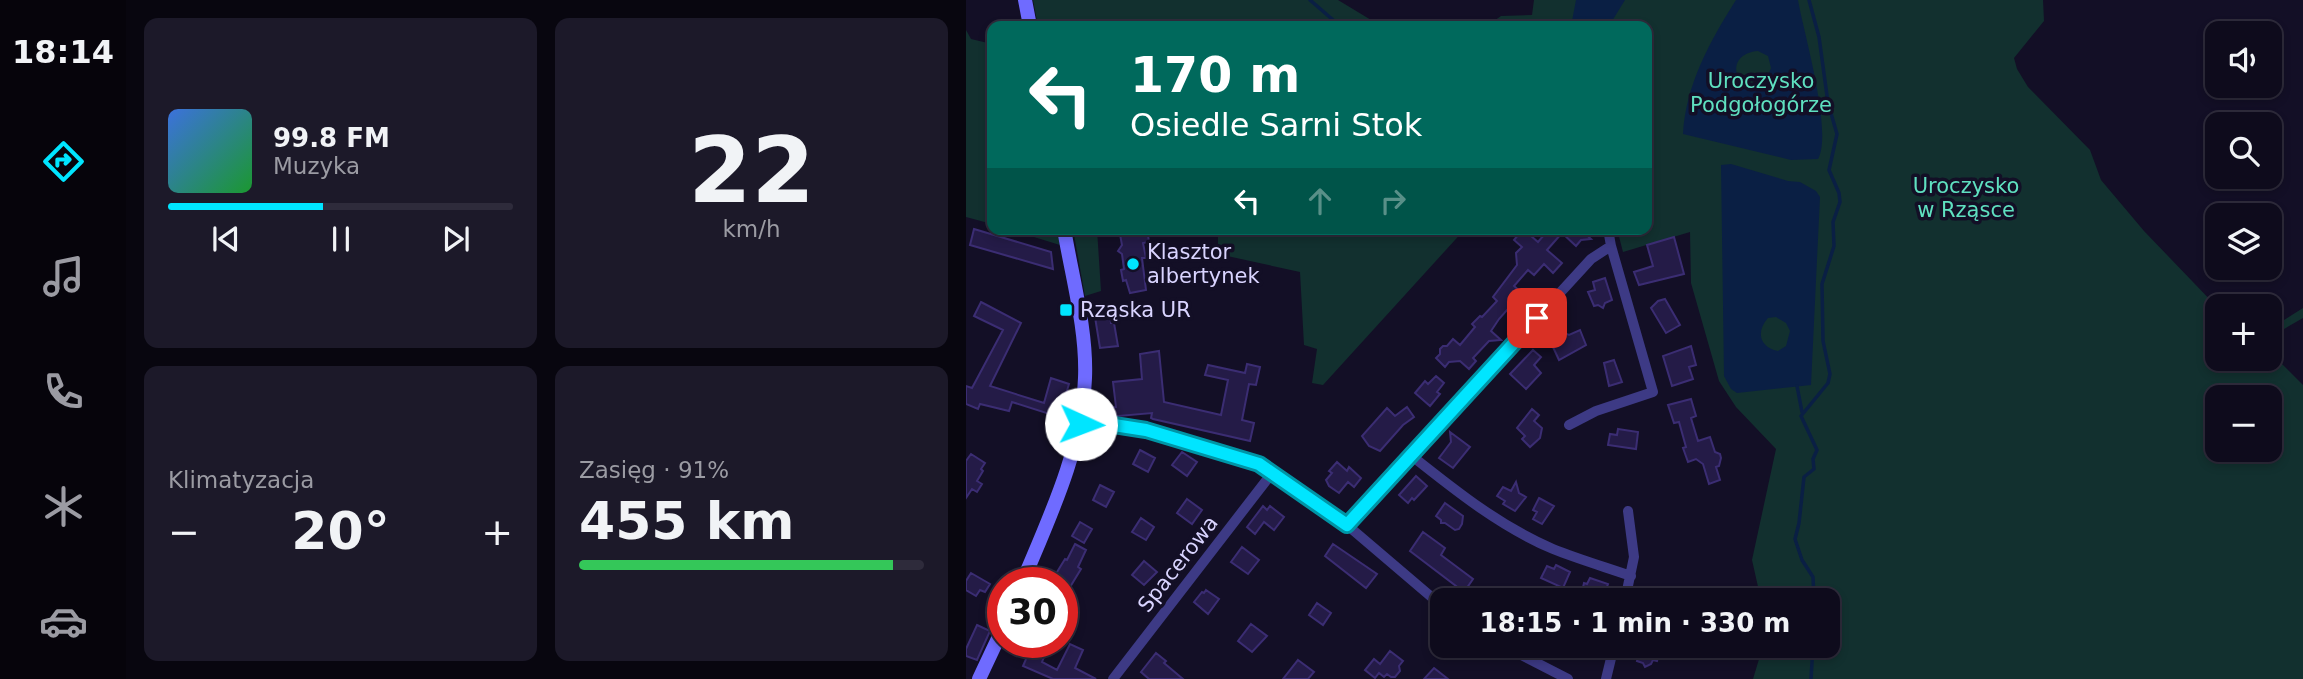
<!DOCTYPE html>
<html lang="pl">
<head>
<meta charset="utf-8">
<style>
  :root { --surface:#0e0b1c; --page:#1c1929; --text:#f1f3f6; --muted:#9b9ba3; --line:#2e2b3b; --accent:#00e5ff }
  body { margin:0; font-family:"DejaVu Sans",sans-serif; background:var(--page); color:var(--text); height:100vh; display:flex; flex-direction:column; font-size:26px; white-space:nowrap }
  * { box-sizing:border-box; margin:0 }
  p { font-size:23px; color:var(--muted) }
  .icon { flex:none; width:38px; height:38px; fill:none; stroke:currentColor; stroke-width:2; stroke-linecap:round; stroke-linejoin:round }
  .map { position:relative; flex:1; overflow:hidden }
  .sheet { display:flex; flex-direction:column; gap:18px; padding:18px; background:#08060f; width:840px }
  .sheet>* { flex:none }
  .hud { position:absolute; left:21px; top:21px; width:665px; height:214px; border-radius:14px; box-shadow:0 4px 10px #0003,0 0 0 2px var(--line); background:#00695c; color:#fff; overflow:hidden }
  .tools { position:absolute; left:1239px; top:21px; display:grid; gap:14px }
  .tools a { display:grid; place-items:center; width:77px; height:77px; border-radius:14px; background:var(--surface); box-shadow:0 4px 10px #0003,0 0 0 2px var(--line); font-size:35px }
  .speed { position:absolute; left:21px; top:567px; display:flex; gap:14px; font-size:35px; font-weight:700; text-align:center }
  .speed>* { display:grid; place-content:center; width:91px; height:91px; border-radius:50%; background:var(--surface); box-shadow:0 4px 10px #0003,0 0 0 2px var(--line); line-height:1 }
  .speed .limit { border:10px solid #d22; background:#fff; color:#111 }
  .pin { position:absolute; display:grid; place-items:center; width:60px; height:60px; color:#fff; margin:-30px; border-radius:14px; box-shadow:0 4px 10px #0006 }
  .me { position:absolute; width:77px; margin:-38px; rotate:92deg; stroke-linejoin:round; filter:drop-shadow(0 0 5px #0008) }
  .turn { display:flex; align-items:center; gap:24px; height:147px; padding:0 28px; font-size:32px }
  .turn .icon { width:91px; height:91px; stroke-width:2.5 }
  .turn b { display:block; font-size:49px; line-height:60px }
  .lanes { display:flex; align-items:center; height:66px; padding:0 28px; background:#0003; justify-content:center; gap:35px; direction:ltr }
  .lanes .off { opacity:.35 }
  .big { font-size:52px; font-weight:700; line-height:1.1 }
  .sheet .tile { flex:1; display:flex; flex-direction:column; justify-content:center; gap:10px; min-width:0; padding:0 24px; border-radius:14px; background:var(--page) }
  .sheet .dial { align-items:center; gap:0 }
  .dial b { font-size:91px; line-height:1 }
  .song { display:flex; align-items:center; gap:21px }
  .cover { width:84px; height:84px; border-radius:10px; background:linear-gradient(135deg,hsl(220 70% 55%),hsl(130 70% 35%)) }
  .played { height:7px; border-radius:4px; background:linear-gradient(90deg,var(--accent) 45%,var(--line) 45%) }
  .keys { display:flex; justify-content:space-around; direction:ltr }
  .heat { display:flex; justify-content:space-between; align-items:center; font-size:38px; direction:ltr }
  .charge { height:10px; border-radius:5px; background:linear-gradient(90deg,#34c759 91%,var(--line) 0) }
  .sheet .tiles { flex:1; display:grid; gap:18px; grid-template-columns:repeat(2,1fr) }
  .trip { position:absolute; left:464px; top:588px; width:410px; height:70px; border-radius:14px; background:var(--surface); box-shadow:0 4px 10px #0003,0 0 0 2px var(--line); font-weight:700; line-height:70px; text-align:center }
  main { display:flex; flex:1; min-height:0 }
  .tabs { display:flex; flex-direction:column; width:126px; justify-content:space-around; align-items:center; background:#06040b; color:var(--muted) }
  .tabs .icon { width:49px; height:49px }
  .tabs .active { color:var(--accent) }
  .tabs b { font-size:32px; color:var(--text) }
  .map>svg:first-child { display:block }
  .green { fill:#12302f; fill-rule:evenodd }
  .water { fill:#0a1f44; fill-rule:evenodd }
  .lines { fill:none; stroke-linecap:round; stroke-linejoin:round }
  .stream { stroke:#0a1f44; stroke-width:3.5 }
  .building { fill:#241b47; stroke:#3b2d73; stroke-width:2 }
  .street { stroke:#3d3a85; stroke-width:10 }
  .secondary { stroke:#6f6bff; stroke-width:14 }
  .route-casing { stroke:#0095a6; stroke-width:18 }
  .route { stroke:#00e5ff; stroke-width:12 }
  .poi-dot { fill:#00e5ff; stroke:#130f26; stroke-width:2.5 }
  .labels { text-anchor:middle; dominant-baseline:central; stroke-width:7; stroke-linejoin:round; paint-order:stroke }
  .park-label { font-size:21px; fill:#5fe0c0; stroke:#130f26 }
  .poi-label { font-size:21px; fill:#d9d4ff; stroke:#130f26; text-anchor:start }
  .street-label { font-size:21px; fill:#d9d4ff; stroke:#130f26 }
</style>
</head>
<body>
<main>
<nav class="tabs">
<b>18:14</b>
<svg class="icon active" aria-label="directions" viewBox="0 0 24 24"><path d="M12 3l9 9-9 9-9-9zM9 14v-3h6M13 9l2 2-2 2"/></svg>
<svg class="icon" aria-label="music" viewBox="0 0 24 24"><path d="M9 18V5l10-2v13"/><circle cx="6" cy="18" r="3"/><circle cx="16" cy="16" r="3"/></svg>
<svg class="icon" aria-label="phone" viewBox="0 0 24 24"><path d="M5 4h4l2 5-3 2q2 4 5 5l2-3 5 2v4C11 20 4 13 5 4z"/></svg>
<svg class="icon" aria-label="climate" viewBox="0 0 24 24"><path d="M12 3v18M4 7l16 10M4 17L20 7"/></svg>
<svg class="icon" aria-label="car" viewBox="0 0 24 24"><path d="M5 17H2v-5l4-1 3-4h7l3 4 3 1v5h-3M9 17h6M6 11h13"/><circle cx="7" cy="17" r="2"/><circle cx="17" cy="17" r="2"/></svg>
</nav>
<section class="sheet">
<div class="tiles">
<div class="tile">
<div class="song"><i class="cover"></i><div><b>99.8 FM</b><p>Muzyka</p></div></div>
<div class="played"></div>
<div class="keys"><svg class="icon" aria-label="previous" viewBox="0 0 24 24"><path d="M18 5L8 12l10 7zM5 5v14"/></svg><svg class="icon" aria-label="pause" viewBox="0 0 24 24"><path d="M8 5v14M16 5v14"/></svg><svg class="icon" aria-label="next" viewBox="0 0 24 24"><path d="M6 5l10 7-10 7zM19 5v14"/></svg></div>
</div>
<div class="tile dial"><b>22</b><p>km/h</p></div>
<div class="tile"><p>Klimatyzacja</p>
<div class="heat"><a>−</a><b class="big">20°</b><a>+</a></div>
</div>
<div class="tile"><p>Zasięg · 91%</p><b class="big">455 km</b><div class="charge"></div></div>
</div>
</section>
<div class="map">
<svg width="1337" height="679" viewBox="0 0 1337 679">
  <rect width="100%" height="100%" fill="#130f26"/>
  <path class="green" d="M67,0h305l43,26h-343z
    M568,0h509l1,21 -30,37 3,11 11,18 62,63 11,30 43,51 73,76v52h53v-7l33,33v294h-550l10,-33h64v-46h-66l-9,-40 24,-111 -40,-42 -17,-26 -28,-98 -1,-51 -67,20 -6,-23h30v-203h-160l14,-10 31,-1zM1251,397h53v53h-53z
    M0,30l5,9 21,5v180l-26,-7z
    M42,229h49l3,16z
    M107,229h24l4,62 -16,5z
    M252,229h247l-142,156 -11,-2 5,-34 -13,-4 -4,-73 -82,-18z
    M1337,308v10l-33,19v-8z"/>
  <path class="water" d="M610,0h49l-16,26h-32l-5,-5z
    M770,0h62c6,34 35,132 20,159l-27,1 -108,-26c3,-50 27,-93 53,-134zM792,51l10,5 3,12c-19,53 -60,-13 -13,-17z
    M765,164l57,17 12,1 16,9 4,6 -9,188 -74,8 -6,-4 -7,-13 -3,-211zM810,317l10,6 4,8 -4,15 -8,5c-19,-4 -22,-20 -10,-33z"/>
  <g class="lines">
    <path class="stream" d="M344,0l30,26
      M843,0l10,37 9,66 9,31 -8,36 10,23 1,9 -7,20 1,24 -12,38 1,57 7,33 -2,9 -27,33 16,34 -4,9 1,10 -10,8 -5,46 -4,16 7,21 11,17 1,23
      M588,26l18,-5
      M831,386l5,26
      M845,679l2,-33"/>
  </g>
  <path class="building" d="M8,229l77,23 2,17 -83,-24z
    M153,229h28l2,13 -6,1 3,15h-4l4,32 -16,3 -4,-13 -3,1 -2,-11 3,-1 -2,-15 -4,-3 4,-6z
    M557,229l15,13 11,-13h31l11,10 -10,1 -5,6 -14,-13 -15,17 15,13 -9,10 -9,-9 -10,11 -6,-5 -14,16 8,7 -23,26 -8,12 10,9 -12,1 -16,17 3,3 -7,8 -9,-8 -11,1 -4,5 -9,-9 4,-4v-5l3,-3h4l6,-7 7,6 15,-18 -3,-3 8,-8 2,1 15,-16 -4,-4 24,-32 -1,-12 6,-6 -8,-7z
    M708,237l10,37 -45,11 -5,-13 19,-6 -6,-21z
    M639,278l7,22 -7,3 -2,5 -5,-3 -4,1 -6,-14 7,-2 -2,-8z
    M699,299l15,26 -14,8 -15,-25 7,-7z
    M15,302l40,21 -31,63 54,17 7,-25 18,6 -10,33 -47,-15 -3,9 -29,-7 -2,5 -12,-5v-18l6,2 31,-58 -29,-14z
    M144,315l1,8h3l4,23 -18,2 -5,-31z
    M591,327l2,4 10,4 11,-5 6,15 -27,15 -13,-28z
    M725,346l5,19 -7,2 4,12 -21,7 -9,-30z
    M567,350l8,7 -7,8 7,8 -15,16 -16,-15z
    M193,351l5,51 57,13 7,-35 -23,-5 3,-10 37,8 2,-9 13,3 -4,18 -7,-1 -7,36 12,3 -4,18 -97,-22 -2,-1 1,-5 -45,4 -1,-9 10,-1 -3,-25 29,-3 -2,-25z
    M648,360l8,22 -13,4 -5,-23z
    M470,376l8,7 -7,9 3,2 -10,12 -15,-13 10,-12 3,3z
    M725,399l5,17 -5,2 7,23 12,-4 5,15 5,2 1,4 -2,8 -3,1 4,13 -11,4 -6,-20 -7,-5 -8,3 -5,-14 3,-1 -7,-25 -5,1 -6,-18z
    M441,407l7,10 -11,8 -23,26 -11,-5 -7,-10 25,-28 8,8z
    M566,409l7,6 -5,6 8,7 -2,10 -10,9 -8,-8 3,-3 -8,-8z
    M652,429l20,3 -2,17 -28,-4 2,-11 7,1z
    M484,432l20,15 -17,21 -14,-10 12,-16z
    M174,450l15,8 -7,14 -15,-8z
    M216,452l15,10 -10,14 -15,-11z
    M5,454l14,9 -4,6 2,2 -6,10 5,3 -5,8 -5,-3 -6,9v-37z
    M371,462l10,9 2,-4 12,11 -7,9 -6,-5 -9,11 -10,-7 -3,-6 6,-7 -3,-2z
    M450,476l11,10 -13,14 -2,-2 -4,5 -9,-8z
    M550,482l3,11 7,4 -11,14 -12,-7 2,-3 -8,-5 6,-9 8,4z
    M134,485l14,7 -8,15 -13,-7z
    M573,498l15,8 -12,18 -9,-5 4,-7 -4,-2z
    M221,499l15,11 -10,14 -15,-11z
    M479,503l18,13 -1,8 -3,5 -4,1 -10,-7h-4v-3l-5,-4z
    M297,506l4,4 3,-4 14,11 -10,13 -10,-8 -9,12 -8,-7z
    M175,518l13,9 -8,13 -14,-8z
    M114,522l12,7 -8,14 -12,-7z
    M457,532l22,16 -4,7 32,24 -9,13 -54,-41z
    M109,544l11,6 -8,17 3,2 -11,18 -16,-10 11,-18 2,1z
    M367,544l44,30 -11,14 -41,-32z
    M276,547l17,13 -11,14 -17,-12z
    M178,561l13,11 -13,13 -12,-10z
    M590,565l14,7 -7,16 -22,-10 6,-12 7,3z
    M5,573l19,11 -5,8 -5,-2 -4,6 -10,-6v-9z
    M624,578l18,6 -3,8 13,4v4h-38l4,-17 3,1z
    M240,590l13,9 -11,15 -14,-12 8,-10 2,1z
    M351,603l14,10 -8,12 -14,-10z
    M285,624l16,12 -15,16 -14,-11z
    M11,625l13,6 -13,29 -11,-4v-7z
    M45,642h39l-8,20 15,8 13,-26 13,6 -8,18 21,11h-43l-30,-13 7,-16z
    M675,646h20l-4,15 -4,-1 -2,4 -6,3 -2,-4 -6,-2z
    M424,651l13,10 -4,5 1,5 -5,6h-4l-4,-3 -3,3 -5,-4 -4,5 -10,-8 9,-11 6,5z
    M190,653l10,8 -2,2 19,16h-34l-8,-7z
    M332,660l16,12 -6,7h-25z
    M468,668l14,11h-24z"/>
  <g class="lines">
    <path class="street" d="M642,229l3,17
      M115,424l33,1 32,5 113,34 88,61 95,81
      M446,456c44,35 89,71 141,93 25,10 52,18 78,27
      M381,525l244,-266 20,-13 42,146 -57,19 -27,14
      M659,600l9,-43 -6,-46
      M538,646l64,33
      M147,679l159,-206
      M640,679l8,-33"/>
    <path class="secondary" d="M59,0l5,26
      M56,583c27,-65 60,-133 63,-205 2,-48 -13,-101 -21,-149
      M13,679l24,-51"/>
  </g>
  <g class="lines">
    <g class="route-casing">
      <path id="route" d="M115,424l33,1 32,5 113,34 88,61 190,-207"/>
    </g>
    <use href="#route" class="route"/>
  </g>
  <g class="poi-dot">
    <circle cx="167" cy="264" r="7"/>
    <rect x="93" y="303" width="14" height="14" rx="3.5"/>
  </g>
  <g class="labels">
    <g class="park-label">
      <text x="795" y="81">Uroczysko<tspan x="795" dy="24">Podgołogórze</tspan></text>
      <text x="1000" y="186">Uroczysko<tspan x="1000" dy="24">w Rząsce</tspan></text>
    </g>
    <g class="poi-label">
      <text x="181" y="252">Klasztor<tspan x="181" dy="24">albertynek</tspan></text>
      <text x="114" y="310">Rząska UR</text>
    </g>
    <g class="street-label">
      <text transform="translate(212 564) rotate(-52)">Spacerowa</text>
    </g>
  </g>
</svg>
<div class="tools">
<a><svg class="icon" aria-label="sound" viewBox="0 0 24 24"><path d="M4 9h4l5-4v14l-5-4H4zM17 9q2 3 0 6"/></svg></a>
<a><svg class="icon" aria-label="search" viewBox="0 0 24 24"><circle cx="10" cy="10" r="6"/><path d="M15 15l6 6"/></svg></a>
<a><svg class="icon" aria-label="layers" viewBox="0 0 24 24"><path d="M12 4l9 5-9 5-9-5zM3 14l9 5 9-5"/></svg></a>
<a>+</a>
<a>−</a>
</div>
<div class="speed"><div class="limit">30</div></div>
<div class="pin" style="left:571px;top:318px;background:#d93025"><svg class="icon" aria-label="arrive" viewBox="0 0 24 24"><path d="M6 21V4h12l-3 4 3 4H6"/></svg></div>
<svg class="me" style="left:115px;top:424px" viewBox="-20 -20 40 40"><circle r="19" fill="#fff"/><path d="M0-13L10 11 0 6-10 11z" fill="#00e5ff"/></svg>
<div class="trip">18:15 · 1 min · 330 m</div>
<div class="hud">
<div class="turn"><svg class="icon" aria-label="left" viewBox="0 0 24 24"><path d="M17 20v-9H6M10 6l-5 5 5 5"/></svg><div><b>170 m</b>Osiedle Sarni Stok</div></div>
<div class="lanes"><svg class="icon" aria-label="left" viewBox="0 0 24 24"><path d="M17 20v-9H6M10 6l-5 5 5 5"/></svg><svg class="icon off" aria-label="ahead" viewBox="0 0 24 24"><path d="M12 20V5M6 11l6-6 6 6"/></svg><svg class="icon off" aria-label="right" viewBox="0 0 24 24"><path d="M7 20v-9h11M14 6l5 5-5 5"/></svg></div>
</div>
</div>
</main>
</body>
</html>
